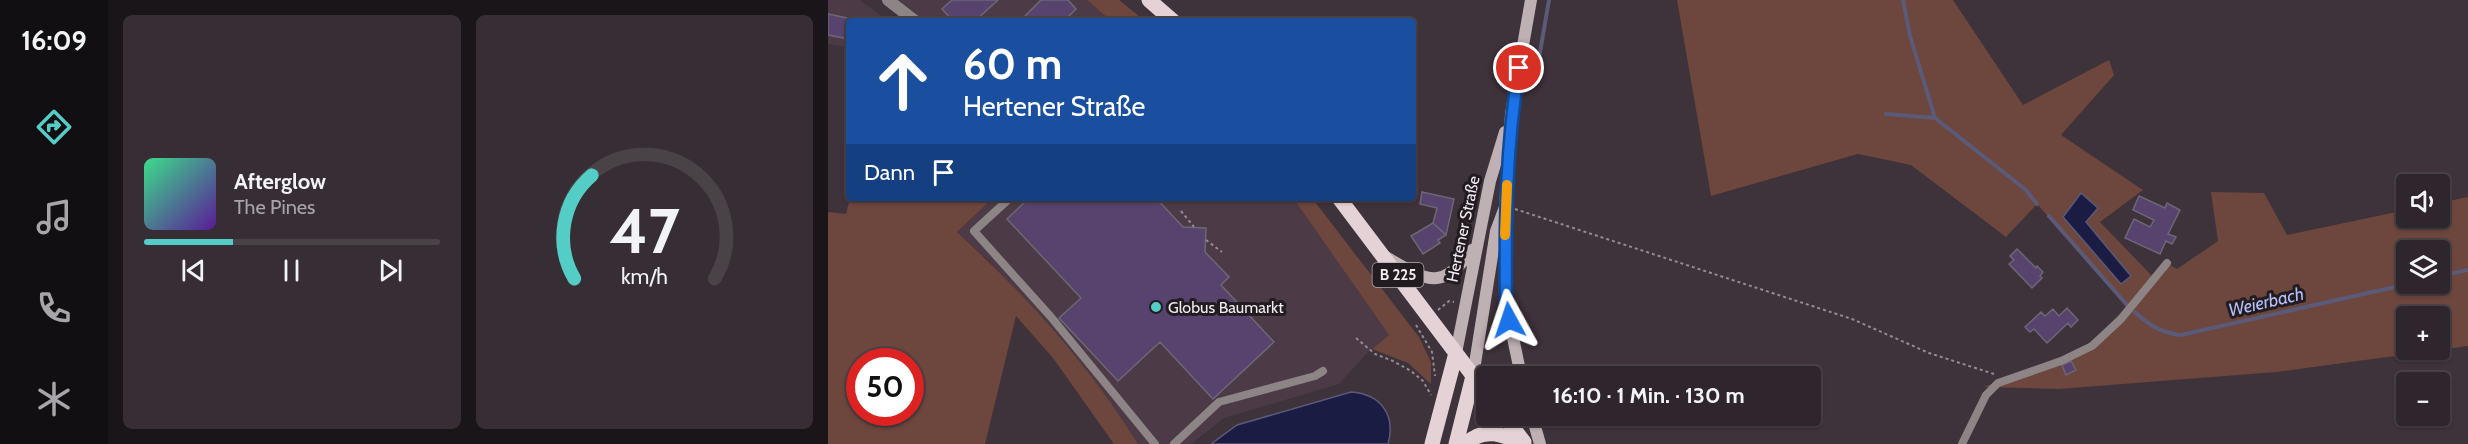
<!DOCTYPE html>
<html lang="de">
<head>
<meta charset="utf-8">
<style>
  :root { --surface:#2e262c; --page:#362e34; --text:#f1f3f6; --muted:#a7a5a9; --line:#494348; --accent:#54cdc6 }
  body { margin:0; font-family:Cabin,sans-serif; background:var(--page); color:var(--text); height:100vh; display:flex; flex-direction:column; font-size:22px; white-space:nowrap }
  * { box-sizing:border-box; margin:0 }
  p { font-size:20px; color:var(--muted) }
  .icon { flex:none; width:33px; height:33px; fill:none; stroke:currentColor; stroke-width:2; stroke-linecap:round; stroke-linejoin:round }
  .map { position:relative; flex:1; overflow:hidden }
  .sheet { display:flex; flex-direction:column; gap:15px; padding:15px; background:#191518; width:720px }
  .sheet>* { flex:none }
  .guide { position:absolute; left:18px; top:18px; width:570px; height:183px; border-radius:6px; box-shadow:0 2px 4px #0004,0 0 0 2px var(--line); background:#1a4fa0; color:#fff; overflow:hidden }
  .controls { position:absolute; left:1568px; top:174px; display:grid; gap:12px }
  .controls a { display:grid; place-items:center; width:54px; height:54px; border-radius:6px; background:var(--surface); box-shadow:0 2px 4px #0004,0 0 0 2px var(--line); font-size:30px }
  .speed { position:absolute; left:18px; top:348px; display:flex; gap:12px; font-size:30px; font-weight:700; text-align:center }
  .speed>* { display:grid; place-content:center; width:78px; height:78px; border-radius:50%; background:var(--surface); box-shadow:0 2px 4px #0004,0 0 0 2px var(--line); line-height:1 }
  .speed .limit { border:9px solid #d22; background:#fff; color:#111 }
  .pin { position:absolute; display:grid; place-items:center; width:51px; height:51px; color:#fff; margin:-26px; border:3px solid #fff; border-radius:50%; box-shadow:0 2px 6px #0007 }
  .me { position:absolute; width:66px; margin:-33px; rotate:355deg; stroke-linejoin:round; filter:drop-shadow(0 0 4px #0008) }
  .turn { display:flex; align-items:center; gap:21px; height:126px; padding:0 18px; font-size:27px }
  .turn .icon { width:78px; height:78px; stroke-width:2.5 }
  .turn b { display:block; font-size:42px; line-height:51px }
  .then { display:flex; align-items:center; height:57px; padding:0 18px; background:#0003; gap:12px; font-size:22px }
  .sheet .tile { flex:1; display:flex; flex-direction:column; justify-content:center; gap:9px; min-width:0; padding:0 21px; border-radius:9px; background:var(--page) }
  .sheet .dial { align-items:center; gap:0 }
  .dial svg { height:156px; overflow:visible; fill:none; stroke:var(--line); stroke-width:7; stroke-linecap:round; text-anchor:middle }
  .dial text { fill:var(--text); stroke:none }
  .song { display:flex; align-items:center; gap:18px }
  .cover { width:72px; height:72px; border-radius:9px; background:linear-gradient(135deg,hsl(150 70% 55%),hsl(270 70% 35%)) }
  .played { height:6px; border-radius:3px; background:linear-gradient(90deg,var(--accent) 30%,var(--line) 30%) }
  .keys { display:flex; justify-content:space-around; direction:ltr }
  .sheet .tiles { flex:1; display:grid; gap:15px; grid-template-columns:repeat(2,1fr) }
  .trip { position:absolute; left:648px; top:366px; width:345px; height:60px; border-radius:6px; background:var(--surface); box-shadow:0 2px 4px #0004,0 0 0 2px var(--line); font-weight:700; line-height:60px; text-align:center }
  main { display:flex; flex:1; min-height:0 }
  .tabs { display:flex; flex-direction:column; width:108px; justify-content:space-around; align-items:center; background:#120f12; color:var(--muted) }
  .tabs .icon { width:42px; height:42px }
  .tabs .current { color:var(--accent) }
  .tabs b { font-size:27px; color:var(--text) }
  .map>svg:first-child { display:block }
  .built { fill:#4c3b47 }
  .green { fill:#6d463d; fill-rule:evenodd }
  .water { fill:#1a1c44; stroke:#5b5a78; stroke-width:1.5 }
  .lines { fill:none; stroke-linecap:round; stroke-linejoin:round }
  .stream { stroke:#5b5a78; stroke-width:4 }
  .building { fill:#57436d; stroke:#6d6775; stroke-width:1.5 }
  .path { stroke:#958b92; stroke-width:2; stroke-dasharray:3 3; stroke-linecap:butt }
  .lane { stroke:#8d8486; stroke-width:8 }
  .street { stroke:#8d8486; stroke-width:12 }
  .secondary { stroke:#beb0b3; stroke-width:12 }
  .primary { stroke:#e4d2d6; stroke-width:15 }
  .route-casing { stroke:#114b97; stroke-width:15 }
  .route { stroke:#1a73e8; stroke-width:10 }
  .slow { stroke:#f59e0b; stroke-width:10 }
  .poi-dot { fill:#54cdc6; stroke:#221c20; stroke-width:2 }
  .labels { text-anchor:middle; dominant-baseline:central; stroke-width:6; stroke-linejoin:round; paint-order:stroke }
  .shield { fill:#221c20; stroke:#b4acb2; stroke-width:1.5 }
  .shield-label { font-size:15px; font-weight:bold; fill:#f2eaf0 }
  .street-label { font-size:16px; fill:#f2eaf0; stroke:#221c20 }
  .poi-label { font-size:16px; fill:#f2eaf0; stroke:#221c20; text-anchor:start }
  .water-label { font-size:18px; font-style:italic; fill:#b5bff9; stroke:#221c20 }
</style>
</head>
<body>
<main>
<nav class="tabs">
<b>16:09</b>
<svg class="icon current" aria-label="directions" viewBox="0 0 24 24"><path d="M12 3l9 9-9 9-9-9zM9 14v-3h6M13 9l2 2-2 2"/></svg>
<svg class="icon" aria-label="music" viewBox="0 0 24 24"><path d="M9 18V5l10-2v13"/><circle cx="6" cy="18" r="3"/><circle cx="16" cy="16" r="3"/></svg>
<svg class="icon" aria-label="phone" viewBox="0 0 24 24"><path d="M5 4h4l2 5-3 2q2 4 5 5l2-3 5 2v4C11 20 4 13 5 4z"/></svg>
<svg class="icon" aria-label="climate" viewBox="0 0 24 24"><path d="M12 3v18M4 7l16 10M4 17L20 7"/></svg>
</nav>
<section class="sheet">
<div class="tiles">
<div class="tile">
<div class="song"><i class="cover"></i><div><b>Afterglow</b><p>The Pines</p></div></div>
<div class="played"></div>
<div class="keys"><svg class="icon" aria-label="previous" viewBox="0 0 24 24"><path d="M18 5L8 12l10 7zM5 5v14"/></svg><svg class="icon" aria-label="pause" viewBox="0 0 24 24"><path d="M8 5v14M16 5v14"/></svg><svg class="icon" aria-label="next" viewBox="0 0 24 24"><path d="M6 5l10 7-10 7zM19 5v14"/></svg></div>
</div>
<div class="tile dial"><svg viewBox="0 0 100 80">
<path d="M14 69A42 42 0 1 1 86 69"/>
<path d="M14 69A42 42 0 0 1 23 16" stroke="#54cdc6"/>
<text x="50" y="56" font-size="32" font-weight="700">47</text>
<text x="50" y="72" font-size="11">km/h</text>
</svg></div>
</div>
</section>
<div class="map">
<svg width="1640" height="444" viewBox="0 0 1640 444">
  <rect width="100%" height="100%" fill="#3e323b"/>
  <path class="built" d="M0,0h32l21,16 -1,5h-31v26l-21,-3z
    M70,0h189l24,21h-187z
    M165,198h300l96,137 -19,15 -31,34 -115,34 -33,26h-53l-16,-25 -69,-89 -64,-69 -32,-29z"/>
  <path class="green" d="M259,0h32l26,21h-34z
    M849,0h276l70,105 86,-45 5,15 -53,60 82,55 -43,32 54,56 13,-15 10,6 41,-28 -7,-49 53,1 23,42 119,-25v8h33v-15l29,-6v149l-192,26 -217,17 -75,-2 108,-41 35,-41 -90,-101 -31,33 -95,-72 -53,-11 -147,42zM1578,250h33v34h-33zM1578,316h33v34h-33z
    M22,198h143l-36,34c68,62 132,133 181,212h-24l-61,-86 -37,-42 -31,128h-157v-232l18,2zM32,362h50v50h-50z
    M465,198h19l107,139 12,25v22l-23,-21 -36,-14 17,-14z"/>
  <path class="water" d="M1253,193l17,15 -12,14 45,54 -10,8 -58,-67z
    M523,392c30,2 45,23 37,52h-177l26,-19z"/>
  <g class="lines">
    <path class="stream" d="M1075,0l7,36 25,82 91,72 11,14
      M710,64l11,-64
      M1058,114l49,4
      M1221,216l78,89
      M1611,276l29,-6
      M1307,312c14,13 26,21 46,23l227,-51"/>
  </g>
  <path class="building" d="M124,0h46l-23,21h-22l-11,-12z
    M213,0h27l8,9 -12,12h-44z
    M0,14l34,7h-13v18l-21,-4z
    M594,192l32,7 -8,36 -13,-12 4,-15 -17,-4z
    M1311,196l26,12 2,-5 13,7 -12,24 8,3 -4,7 -6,-3 -6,13 -35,-16 9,-19 16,8 4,-7 -21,-10z
    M201,198h127l27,29 23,1 -1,24 24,25 -8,8 53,57 -61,57 -53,-57 -42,39 -59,-63 22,-20 -74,-79z
    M605,223l13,12 -8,5 2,3 -17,11 -12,-18z
    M1189,249l19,19 1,-2 6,6 -3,4 2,2 -10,10 -23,-24 5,-4 -4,-4z
    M1239,308l11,12 -7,7 -3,-4 -21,20 -13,-14 -4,3 -5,-5 16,-15 4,4 8,-7 6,7z
    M1243,361l5,9 -10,5 -4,-10z"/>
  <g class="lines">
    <path class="path" d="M687,209l337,110 77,34 65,21
      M353,211l13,16
      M378,240l16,12
      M610,310l11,-9 5,1
      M588,325l16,27 3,24
      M528,338l19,16 18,7 18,10 12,10 8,14
      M652,422l-2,-4 8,-7"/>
    <path class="lane" d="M182,198l-36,33 77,86 104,127
      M346,444l45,-42 96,-26 8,-5
      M1134,444l24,-49 12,-12 63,-22 31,-15 29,-27 46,-56"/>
    <path class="street" d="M60,0l27,21"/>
    <path class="secondary" d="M677,214l1,90 15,72
      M556,256c41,23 56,38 88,-6
      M628,353l34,-172 15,-49
      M645,376l23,-145 9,-24 6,-93 20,-114
      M704,416l8,28"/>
    <path class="primary" d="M321,0l24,21
      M511,198l147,195
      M676,416l20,26
      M604,444l24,-91
      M628,444l17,-68
      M638,444c18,-18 38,-9 58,0"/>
  </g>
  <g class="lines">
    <g class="route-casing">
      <path id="route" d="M681,320l-3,-16c-1,-79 0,-158 13,-236"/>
    </g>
    <use href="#route" class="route"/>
    <path class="slow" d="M677,235l2,-50"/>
  </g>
  <circle class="poi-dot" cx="328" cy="307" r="6"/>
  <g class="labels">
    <rect class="shield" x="544.5" y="263" width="51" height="24" rx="4.5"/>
    <g class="shield-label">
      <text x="570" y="275">B 225</text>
    </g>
    <g class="street-label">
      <text transform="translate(635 229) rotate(-78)">Hertener Straße</text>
    </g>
    <g class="poi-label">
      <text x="340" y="307">Globus Baumarkt</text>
    </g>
    <g class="water-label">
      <text transform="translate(1438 302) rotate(-13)">Weierbach</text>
    </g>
  </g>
</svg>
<div class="controls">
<a><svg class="icon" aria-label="sound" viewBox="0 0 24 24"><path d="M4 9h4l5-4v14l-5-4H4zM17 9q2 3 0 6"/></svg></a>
<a><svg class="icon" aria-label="layers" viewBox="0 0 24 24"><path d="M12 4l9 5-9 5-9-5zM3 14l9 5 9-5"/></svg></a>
<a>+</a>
<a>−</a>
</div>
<div class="speed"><div class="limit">50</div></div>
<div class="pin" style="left:691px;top:68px;background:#d93025"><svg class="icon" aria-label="arrive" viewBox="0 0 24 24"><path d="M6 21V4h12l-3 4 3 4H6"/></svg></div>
<svg class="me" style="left:681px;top:320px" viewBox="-20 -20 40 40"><path d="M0-17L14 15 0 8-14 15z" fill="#1a73e8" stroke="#fff" stroke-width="4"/></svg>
<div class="trip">16:10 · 1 Min. · 130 m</div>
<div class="guide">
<div class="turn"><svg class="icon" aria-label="ahead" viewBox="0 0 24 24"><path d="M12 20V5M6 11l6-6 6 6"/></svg><div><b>60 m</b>Hertener Straße</div></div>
<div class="then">Dann<svg class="icon" aria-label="arrive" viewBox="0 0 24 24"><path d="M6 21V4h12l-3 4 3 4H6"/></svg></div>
</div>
</div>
</main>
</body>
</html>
